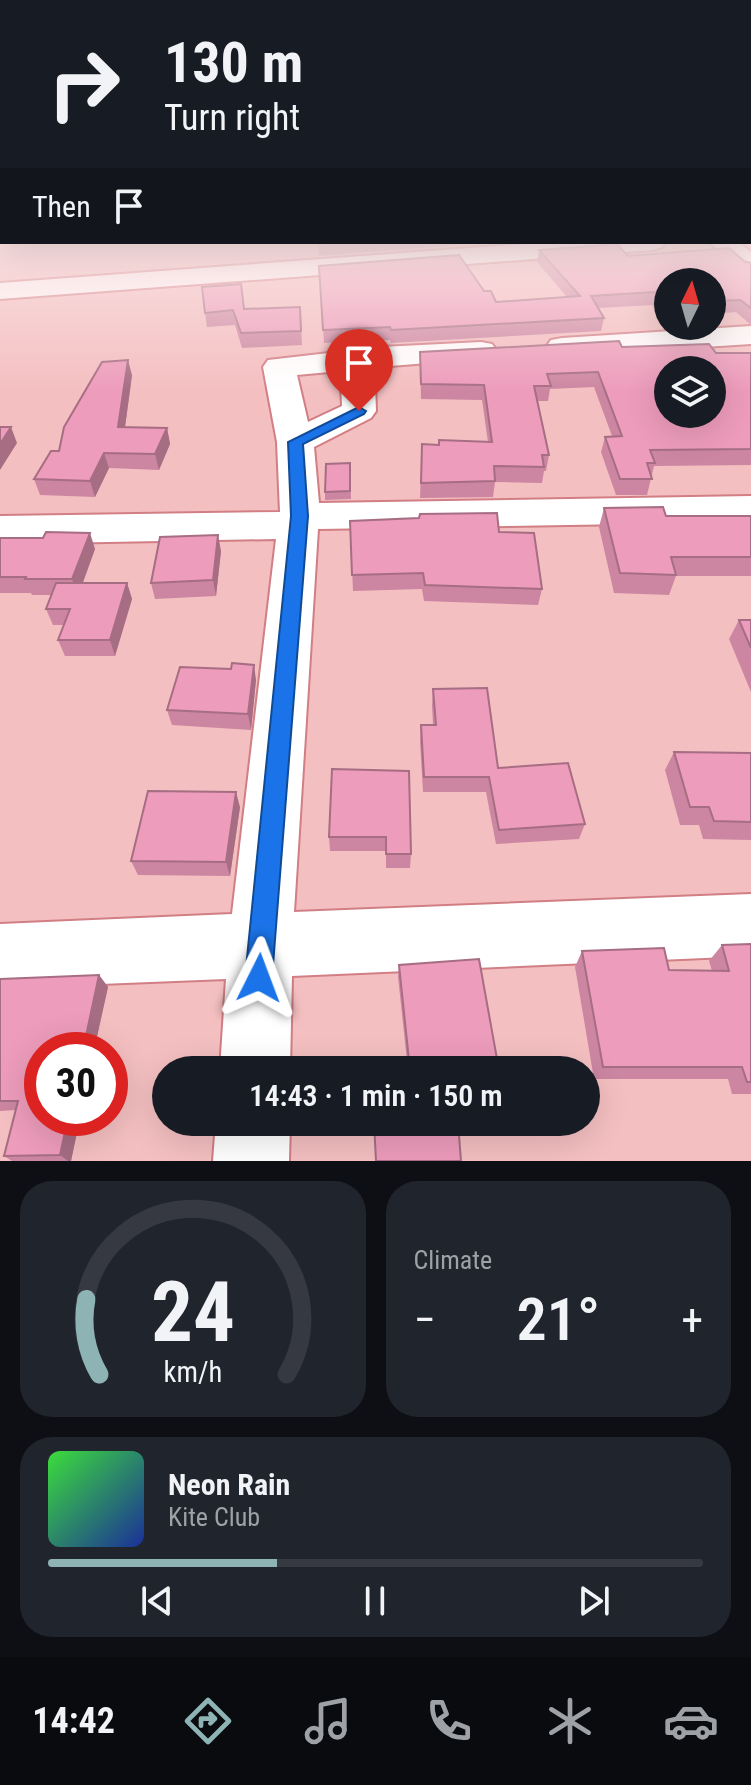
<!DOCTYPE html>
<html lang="en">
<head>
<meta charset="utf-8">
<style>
  :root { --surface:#171b24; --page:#20242c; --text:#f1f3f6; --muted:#9ea1a6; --line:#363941; --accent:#8eb3b5 }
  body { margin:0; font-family:"Roboto Condensed",sans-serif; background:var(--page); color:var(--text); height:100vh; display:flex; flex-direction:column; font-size:30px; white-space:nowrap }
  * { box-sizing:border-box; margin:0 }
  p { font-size:26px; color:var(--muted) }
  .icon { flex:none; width:44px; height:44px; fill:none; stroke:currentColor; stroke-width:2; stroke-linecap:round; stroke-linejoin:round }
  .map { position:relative; height:1161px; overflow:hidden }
  .panel { display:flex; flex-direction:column; gap:20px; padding:20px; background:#0d0f14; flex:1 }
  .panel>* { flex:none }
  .hud { position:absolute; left:0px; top:0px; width:752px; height:244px; box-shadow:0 8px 32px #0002; background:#171b24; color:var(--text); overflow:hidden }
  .needle { width:52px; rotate:5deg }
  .buttons { position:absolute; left:654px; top:268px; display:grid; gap:16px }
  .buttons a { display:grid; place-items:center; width:72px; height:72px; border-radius:50%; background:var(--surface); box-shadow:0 8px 32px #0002; font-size:40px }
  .speed { position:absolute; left:24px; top:1032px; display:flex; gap:16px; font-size:40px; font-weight:700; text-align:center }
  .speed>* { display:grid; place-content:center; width:104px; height:104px; border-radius:50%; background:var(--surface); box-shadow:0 8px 32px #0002; line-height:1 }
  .speed .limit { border:12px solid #d22; background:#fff; color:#111 }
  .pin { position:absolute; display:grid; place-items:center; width:68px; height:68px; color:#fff; margin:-82px -34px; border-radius:50% 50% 50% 0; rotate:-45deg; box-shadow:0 0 8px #0007 }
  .pin .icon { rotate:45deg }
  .me { position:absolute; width:88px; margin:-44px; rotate:3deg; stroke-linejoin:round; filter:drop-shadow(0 0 6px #0008) }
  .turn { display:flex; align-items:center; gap:28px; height:168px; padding:0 32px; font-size:36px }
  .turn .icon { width:104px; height:104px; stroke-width:2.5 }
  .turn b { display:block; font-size:56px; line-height:68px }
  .then { display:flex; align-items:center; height:76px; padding:0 32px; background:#0003; gap:16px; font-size:30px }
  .big { font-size:60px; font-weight:600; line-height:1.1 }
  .panel .tile { flex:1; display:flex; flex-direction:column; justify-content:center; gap:12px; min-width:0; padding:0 28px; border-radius:32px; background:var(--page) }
  .panel .dial { align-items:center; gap:0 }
  .dial svg { height:208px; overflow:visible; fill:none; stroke:var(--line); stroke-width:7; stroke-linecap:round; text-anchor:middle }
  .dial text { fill:var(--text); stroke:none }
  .song { display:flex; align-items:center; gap:24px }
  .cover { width:96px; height:96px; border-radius:12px; background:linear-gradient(135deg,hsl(120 70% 55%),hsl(230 70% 35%)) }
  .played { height:8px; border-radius:4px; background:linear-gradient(90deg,var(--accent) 35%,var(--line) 35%) }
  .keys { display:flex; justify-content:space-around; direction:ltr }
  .heat { display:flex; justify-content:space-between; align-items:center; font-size:44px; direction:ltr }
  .panel .tiles { flex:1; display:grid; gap:20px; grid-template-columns:1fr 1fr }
  .tile:last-child { grid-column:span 2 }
  .trip { position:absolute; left:152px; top:1056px; width:448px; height:80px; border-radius:40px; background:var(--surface); box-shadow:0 8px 32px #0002; font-weight:600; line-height:80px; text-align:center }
  .dock { display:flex; height:128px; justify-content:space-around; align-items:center; background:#090b0e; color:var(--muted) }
  .dock .icon { width:56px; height:56px }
  .dock .selected { color:var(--accent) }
  .dock b { font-size:36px; color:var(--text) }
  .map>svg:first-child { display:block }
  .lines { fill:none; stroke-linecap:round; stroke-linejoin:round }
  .minor-casing { stroke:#d17e84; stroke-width:4 }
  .minor { fill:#fff; fill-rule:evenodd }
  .wall { fill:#cc86a1 }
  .shaded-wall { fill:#a66d83 }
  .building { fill:#ed9cbb; stroke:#a66d83; stroke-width:2; fill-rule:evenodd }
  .route { fill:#1a73e8; stroke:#114b97; stroke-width:2 }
</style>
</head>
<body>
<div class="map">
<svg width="751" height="1161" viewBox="0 0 751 1161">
  <rect width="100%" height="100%" fill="#f4bfc1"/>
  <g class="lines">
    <g class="minor-casing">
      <path id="minor" d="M550,242h116l-4,5 -9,3 -653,49v-16z
        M709,242h29l13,10v21l-9,-2z
        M751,326v18l-189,12 -11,-2 -5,-7 5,-7 11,-2z
        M481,342l11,2 5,7 -5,7 -102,8 -15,17 1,28 -5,7 -57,29 5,56 432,-7v26l-433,7 -24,383 457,-18v62l-459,20 -2,94h-70l6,-91 -226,9v-64l232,-10 44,-375 -276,5v-28l280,-4 -3,-70 -14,-75 5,-7 113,-13zM351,370l-10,11 1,25 -34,16 -11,-47z
        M216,1122h74l-1,39h-76z"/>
    </g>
    <use href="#minor" class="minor"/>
  </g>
  <path class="wall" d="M318,242h142l-1,3 -140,11z
    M539,250l89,6 116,5 7,2v62l-15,-13 -24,2v-32h-44v34h-8l-8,-11 -54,3 6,10 -3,13 -210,12 -1,-3 -66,3 -5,-77 165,25 12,11 71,-5 -30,-35z
    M300,307l2,38 -60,3 -7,-23 -28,2 -2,-14 39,-4z
    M622,347l94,6h35v112l-97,1 -7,29h-31l-15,-43 4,-15 7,-1 -18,-49 -44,2 -2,12h-11l12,54 -3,16h-2l-2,12 -47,-1 -2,15 -73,1 2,-54 17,1 49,-3 -6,-42 -61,-1 -1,-47z
    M132,375l-7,52 42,1 3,16 -11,26 -50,-2 -14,29 -55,-2 -6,-16 25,-28z
    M350,463l1,36 -26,1v-8z
    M604,508l62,8h85v60h-75l-7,19 -55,-2 -15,-66z
    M350,521l149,11 43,57 -4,16 -114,-4 -2,-12 -69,2z
    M0,538l95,11 -12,34h44l5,16 -17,57h-50l-7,-16 6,-15h-11l-7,-16 5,-14h-19l-1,-2h-31z
    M221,551l-5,45 -61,3 -4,-16z
    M739,620h12v72l-22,-53z
    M231,669l25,11 -5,50 -79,-5 -5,-15z
    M433,689l65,79 87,56 -6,15 -83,5 -10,-52h-63l-3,-51 1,-16h12l-1,-20z
    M674,752l77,1v87l-48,-1 -4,-14h-19l-15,-55z
    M332,769l79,85 -1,14h-24v-17h-56l-1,-14z
    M240,807l-10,69 -92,-1 -7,-14z
    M751,944v150h-19l-4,-15h-134l-19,-112 7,-16 87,19 43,1 -3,-10 13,-16z
    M399,965l100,105h-91l-10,-93z
    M99,975l9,12 -14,63h-52l38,68 -9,43h-59l-8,-5 12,-46 -16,1v-132z"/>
  <path class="shaded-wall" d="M128,360l4,15 -9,67 -5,-15z
    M11,427l6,16 -17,27v-26z
    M167,428l3,16 -11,26 -4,-16z
    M104,453l5,15 -14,29 -5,-16z
    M90,533l5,16 -17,46 -6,-16z
    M218,535l3,16 -5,45 -3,-16z
    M127,583l5,16 -17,57 -5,-16z
    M254,665l2,15 -5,50 -3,-16z
    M236,792l4,15 -10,69 -4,-14z
    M99,975l9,12 -14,63h-11z
    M68,1118h12l-9,43h-3l-8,-6z"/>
  <path class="building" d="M318,242h26l-26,2z
    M617,244l11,12 101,-8 15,13 7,2v45l-11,-8 -28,1v-19h-44v21l-4,1 -9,-12 -64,4 13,22 -213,12 -1,-3 -67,3 -4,-64 140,-11 25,36h7l5,11 84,-6 -41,-46z
    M241,284l3,25 56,-2 1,24 -60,2 -8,-23 -28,3 -3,-26z
    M619,341l3,6 87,-3 7,9h35v96l-101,1 5,13h-8l5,16h-32l-15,-42 17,-1 -24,-64 -51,2 4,12h-17l15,69h-7l2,12 -50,-1 1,15 -74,2 1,-39 17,1v-5l53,2 -8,-57 -63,-1 -1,-32zM668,370h44v44h-44z
    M128,360l-10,67 49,1 -12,26 -51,-1 -14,28 -56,-2 17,-28h8l5,-24 38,-65z
    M0,427h11l-11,17z
    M350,463v28l-25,1 1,-28z
    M663,507l3,9h85v41h-80l5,18 -56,-2 -16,-65z
    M497,513l2,19 35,1 8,56 -117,-4 -2,-12 -71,2 -2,-54 69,-3 1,-4z
    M46,532l44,1 -18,46h-47l1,-2h-26v-39h43z
    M218,535l-5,45 -62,3 9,-46z
    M56,583h71l-17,57h-52l12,-31h-24z
    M739,620h12v28z
    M232,663l22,2 -6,49 -81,-4 13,-43 51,2z
    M487,688l11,80 70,-5 17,61 -86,6 -10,-53h-65l-3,-52h15l-3,-36z
    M674,752l77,1v69l-37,-1 -5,-14h-19z
    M332,769l77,2 2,83h-25v-17h-57z
    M148,791l88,1 -10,70 -95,-1z
    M751,944v138h-4l-5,-15h-139l-21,-116 82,-3 5,22 60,1 -7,-26z
    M479,959l20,111h-89l-11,-105z
    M99,975l-16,75h-41v68h26l-8,37 -56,1 14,-55h-18v-122z
    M374,1122h84l3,39h-85z"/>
  <linearGradient id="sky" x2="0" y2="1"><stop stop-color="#6da2db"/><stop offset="0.59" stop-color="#fae2e3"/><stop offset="1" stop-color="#fae2e3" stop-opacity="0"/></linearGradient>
  <rect width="751" height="392" fill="url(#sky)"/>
  <path class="route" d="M359,407l7,4 -2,3 -61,30 5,72 -36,462 -4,10 -9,4 -10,-4 -4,-10 46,-462 -3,-74z"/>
</svg>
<div class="buttons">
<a><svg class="needle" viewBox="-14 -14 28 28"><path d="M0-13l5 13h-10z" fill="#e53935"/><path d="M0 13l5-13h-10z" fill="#9ea1a6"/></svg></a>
<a><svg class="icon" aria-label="layers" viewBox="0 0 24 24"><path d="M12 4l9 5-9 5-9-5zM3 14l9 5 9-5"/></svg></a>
</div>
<div class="speed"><div class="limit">30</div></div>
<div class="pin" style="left:359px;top:411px;background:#d93025"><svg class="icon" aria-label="arrive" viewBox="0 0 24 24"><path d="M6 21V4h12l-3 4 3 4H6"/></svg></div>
<svg class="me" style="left:259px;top:978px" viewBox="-20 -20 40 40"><path d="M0-17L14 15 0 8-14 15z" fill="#1a73e8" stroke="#fff" stroke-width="4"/></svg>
<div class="trip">14:43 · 1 min · 150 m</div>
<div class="hud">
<div class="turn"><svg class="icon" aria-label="right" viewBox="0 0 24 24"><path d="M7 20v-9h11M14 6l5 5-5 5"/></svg><div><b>130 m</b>Turn right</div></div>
<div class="then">Then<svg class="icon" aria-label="arrive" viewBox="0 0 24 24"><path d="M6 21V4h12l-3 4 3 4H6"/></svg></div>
</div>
</div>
<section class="panel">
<div class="tiles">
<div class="tile dial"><svg viewBox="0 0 100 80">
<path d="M14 69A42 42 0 1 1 86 69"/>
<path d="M14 69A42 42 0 0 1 9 40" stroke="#8eb3b5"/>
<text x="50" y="56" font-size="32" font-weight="700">24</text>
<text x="50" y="72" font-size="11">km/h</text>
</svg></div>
<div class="tile"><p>Climate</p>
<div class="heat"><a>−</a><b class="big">21°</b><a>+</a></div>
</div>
<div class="tile">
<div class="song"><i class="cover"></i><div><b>Neon Rain</b><p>Kite Club</p></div></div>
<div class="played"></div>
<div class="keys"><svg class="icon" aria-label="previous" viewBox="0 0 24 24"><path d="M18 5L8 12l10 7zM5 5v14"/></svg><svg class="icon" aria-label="pause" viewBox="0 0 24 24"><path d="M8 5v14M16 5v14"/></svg><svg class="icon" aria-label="next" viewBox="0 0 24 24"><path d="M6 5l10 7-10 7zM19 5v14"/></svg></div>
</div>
</div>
</section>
<nav class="dock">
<b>14:42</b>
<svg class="icon selected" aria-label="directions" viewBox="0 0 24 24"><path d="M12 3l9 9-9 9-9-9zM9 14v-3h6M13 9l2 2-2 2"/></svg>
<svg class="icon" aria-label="music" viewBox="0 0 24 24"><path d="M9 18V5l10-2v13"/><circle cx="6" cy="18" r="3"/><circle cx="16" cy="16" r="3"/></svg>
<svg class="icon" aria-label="phone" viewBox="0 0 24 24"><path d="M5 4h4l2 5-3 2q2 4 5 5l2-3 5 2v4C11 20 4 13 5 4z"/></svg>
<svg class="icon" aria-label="climate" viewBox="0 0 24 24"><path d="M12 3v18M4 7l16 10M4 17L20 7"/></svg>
<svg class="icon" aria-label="car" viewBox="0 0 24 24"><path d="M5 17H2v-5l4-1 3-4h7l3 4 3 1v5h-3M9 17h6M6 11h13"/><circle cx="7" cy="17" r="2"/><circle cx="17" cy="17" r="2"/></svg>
</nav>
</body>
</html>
